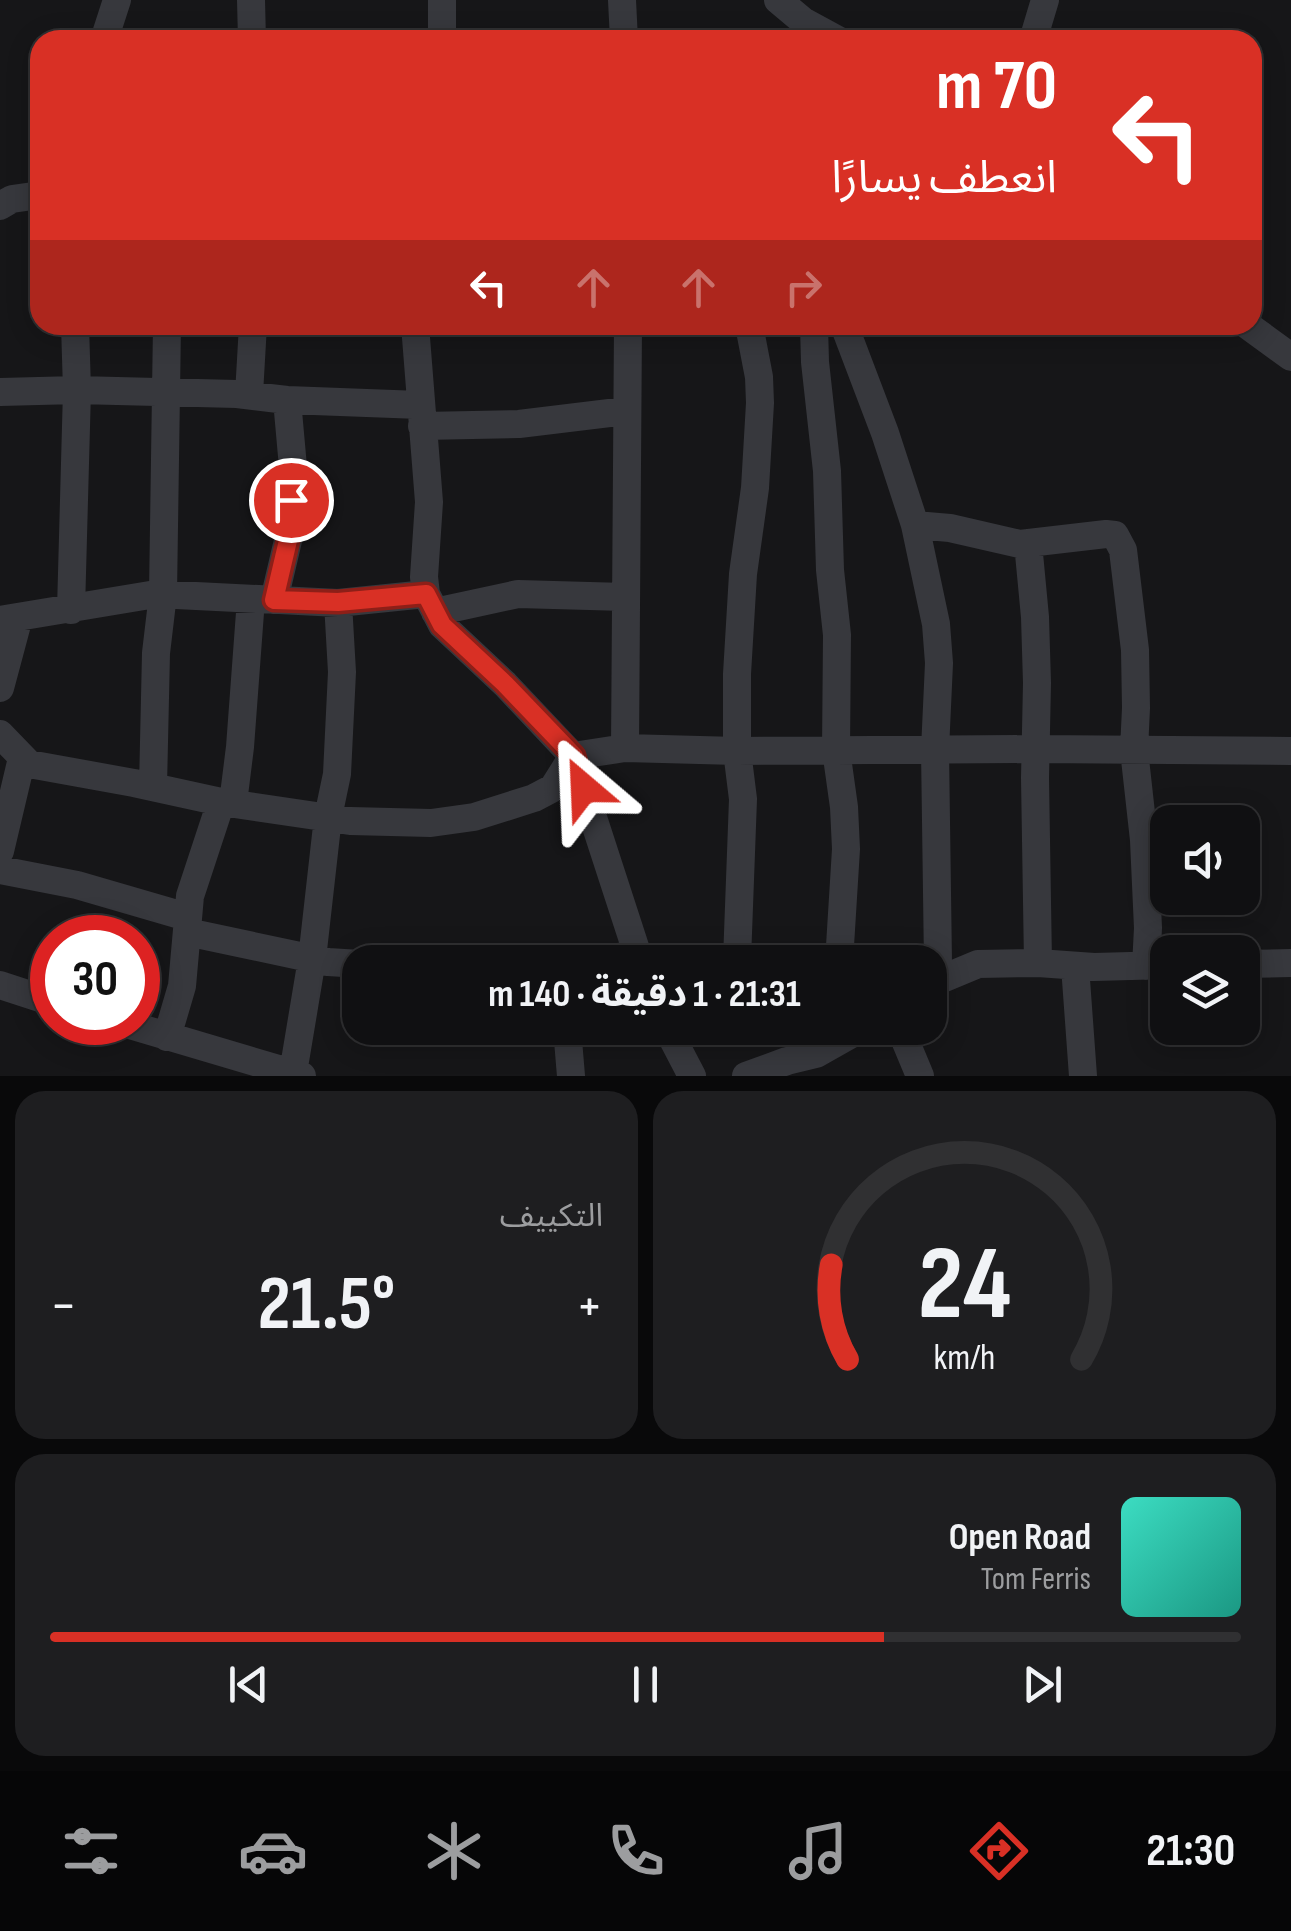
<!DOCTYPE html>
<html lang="ar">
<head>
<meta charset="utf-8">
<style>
  :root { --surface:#101012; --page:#1e1e20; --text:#f1f3f6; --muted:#9c9d9f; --line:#303032; --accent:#d93025 }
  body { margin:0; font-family:"Sofia Sans Condensed","Noto Sans Arabic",sans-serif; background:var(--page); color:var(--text); direction:rtl; height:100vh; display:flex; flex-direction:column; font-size:38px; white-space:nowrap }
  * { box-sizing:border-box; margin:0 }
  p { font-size:32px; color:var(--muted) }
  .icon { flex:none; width:55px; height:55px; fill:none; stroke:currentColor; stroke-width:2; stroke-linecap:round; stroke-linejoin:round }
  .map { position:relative; height:1076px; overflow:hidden; direction:ltr }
  .drawer { display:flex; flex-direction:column; gap:15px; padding:15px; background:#09090a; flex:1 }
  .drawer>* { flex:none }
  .banner { position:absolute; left:30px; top:30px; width:1232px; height:305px; border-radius:30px; box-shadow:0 5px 25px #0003,0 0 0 2px var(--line); direction:rtl; background:#d93025; color:#fff; overflow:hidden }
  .fabs { position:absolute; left:1150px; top:805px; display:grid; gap:20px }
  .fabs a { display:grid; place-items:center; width:110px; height:110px; border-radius:20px; background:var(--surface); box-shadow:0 5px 25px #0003,0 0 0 2px var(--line); font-size:50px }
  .speed { position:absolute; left:30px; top:915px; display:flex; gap:20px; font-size:50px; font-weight:700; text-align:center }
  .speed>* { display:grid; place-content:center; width:130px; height:130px; border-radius:50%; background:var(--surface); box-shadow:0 5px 25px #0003,0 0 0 2px var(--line); line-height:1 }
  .speed .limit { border:15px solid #d22; background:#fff; color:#111 }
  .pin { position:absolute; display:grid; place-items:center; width:85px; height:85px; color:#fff; margin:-42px; border:5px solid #fff; border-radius:50%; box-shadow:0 2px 10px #0007 }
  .me { position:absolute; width:110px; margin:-55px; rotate:334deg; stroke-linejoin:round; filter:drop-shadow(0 0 8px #0008) }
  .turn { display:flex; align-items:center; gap:35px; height:210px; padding:0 40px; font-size:45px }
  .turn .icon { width:130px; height:130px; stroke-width:2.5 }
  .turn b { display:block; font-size:70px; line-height:85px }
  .lanes { display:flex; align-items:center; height:95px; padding:0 40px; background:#0003; justify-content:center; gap:50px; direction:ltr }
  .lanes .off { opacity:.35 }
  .big { font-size:75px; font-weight:700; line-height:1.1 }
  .drawer .tile { flex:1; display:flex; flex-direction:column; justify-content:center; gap:15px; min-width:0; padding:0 35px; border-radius:30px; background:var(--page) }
  .drawer .dial { align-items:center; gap:0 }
  .dial svg { height:260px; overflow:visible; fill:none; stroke:var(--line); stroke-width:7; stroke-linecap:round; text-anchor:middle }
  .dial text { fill:var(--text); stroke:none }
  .song { display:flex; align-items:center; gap:30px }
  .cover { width:120px; height:120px; border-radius:15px; background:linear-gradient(135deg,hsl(170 70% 55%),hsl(170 70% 35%)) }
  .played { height:10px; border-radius:5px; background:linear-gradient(90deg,var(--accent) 70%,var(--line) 70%) }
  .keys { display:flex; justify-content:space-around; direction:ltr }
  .heat { display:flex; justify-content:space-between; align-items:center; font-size:55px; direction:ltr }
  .drawer .tiles { flex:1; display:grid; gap:15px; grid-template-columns:1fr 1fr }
  .tile:last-child { grid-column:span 2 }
  .trip { position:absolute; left:342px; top:945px; width:605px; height:100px; border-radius:30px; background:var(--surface); box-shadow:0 5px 25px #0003,0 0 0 2px var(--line); font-weight:700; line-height:100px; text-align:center; direction:rtl }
  .tab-bar { display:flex; height:160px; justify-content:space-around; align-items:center; background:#060607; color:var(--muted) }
  .tab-bar .icon { width:70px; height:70px }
  .tab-bar .current { color:var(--accent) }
  .tab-bar b { font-size:45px; color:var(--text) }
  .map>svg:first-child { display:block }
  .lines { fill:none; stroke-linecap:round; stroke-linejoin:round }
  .minor { stroke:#37383d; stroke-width:28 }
  .route-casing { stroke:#8d1f18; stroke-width:25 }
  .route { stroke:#d93025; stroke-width:18 }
</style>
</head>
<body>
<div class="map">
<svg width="1291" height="1076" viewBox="0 0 1291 1076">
  <rect width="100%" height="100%" fill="#161618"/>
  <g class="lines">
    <path class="minor" d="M251,0l1,40
      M622,0l2,40
      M778,0l25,21 35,19
      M104,40l13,-40
      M442,40v-40
      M1033,40l12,-40
      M0,206l12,-7 28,-4
      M415,325l14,177 -5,75 2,17 16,31 63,59 68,72 67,206
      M814,325l1,37 12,109 3,99 7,65 -1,115 8,57 2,42 -7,113
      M844,325l41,108 30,92 21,99 3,39 -4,87 3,213
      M1247,325l44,32
      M0,392l77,-2 160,4 50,6 133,5
      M249,394l4,-69
      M422,426l97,-2 107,-13
      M915,525l35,3 70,16 86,-10 9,1 8,15 12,100 1,58 -2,42 10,90 4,88 -2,38
      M1028,543l7,74 2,66 -2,95 3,185
      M274,600l16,-68 3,-65 -6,-67
      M71,610l6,-220 -2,-65
      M435,612l83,-18 107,3
      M0,620l156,-26 182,9 88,-9
      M0,688l19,-71
      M0,734l29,30 105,19 87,19 129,19 81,2 43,-6 60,-19 19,-10 20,-32 52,-8 112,3 299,-2 255,2
      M625,748l3,-423
      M153,787l3,-134 7,-59 4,-269
      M233,803l7,-56 11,-148
      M0,851l22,-93
      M0,870l77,15 110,32
      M187,932l141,30 32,2
      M737,960l6,-161 -6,-48v-77l6,-100 12,-86 5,-85 -1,-26 -10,-52
      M585,962l52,-8
      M703,962l20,-2 171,2
      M1242,964l49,-1
      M1075,966l8,110
      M930,984l48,-20 60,-1 56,4 74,-2
      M0,985l52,17
      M120,1022l182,54
      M567,1028l4,48
      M667,1028l25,48
      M900,1028l20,48
      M167,1037l15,-51 8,-90 31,-94
      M293,1073l19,-114 16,-142 9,-43 5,-102 -4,-69
      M746,1076l41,-15 29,-7 46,-26"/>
  </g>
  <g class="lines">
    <g class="route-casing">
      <path id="route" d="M291,500l-1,32 -16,68 64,2 88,-8 16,31 63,59 69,72 10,32"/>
    </g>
    <use href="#route" class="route"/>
  </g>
</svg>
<div class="fabs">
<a><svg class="icon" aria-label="sound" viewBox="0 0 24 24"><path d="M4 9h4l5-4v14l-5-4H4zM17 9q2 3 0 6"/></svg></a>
<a><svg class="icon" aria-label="layers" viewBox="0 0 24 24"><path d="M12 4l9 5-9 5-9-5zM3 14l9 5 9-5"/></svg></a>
</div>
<div class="speed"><div class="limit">30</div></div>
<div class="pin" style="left:291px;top:500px;background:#d93025"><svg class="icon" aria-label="arrive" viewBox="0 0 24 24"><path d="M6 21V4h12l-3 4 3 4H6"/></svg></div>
<svg class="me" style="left:584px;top:788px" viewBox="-20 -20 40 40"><path d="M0-17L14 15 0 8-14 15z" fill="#d93025" stroke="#fff" stroke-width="4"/></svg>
<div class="trip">21:31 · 1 دقيقة · 140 m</div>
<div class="banner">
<div class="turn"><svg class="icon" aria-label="left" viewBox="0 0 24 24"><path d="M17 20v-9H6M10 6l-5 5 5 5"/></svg><div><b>70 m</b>انعطف يسارًا</div></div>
<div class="lanes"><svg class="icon" aria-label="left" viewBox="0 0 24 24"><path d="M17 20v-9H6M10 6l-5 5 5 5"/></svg><svg class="icon off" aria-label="ahead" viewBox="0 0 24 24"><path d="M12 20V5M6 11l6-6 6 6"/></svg><svg class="icon off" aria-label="ahead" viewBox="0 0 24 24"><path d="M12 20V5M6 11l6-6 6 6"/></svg><svg class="icon off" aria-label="right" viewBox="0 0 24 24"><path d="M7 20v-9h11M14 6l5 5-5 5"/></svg></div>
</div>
</div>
<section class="drawer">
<div class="tiles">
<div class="tile dial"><svg viewBox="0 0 100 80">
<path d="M14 69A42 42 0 1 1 86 69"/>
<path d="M14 69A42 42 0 0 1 9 40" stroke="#d93025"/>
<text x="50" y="56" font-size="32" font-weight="700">24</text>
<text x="50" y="72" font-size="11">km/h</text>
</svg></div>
<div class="tile"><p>التكييف</p>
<div class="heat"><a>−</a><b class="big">21.5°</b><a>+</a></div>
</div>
<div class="tile">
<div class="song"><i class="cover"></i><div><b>Open Road</b><p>Tom Ferris</p></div></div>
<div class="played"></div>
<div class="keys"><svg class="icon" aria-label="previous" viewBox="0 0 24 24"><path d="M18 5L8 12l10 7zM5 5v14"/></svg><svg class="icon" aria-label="pause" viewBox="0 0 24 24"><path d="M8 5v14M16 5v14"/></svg><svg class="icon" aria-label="next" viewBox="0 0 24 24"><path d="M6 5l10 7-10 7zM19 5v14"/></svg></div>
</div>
</div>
</section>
<nav class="tab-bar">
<b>21:30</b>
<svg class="icon current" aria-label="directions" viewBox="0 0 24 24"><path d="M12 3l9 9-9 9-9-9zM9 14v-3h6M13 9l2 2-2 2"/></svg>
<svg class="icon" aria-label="music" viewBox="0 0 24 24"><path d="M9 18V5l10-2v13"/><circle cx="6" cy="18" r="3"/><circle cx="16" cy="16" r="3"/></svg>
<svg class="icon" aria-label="phone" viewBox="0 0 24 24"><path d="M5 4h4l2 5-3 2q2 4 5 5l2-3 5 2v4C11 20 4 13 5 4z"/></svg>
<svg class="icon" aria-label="climate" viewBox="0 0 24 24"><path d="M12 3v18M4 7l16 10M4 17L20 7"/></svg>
<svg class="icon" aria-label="car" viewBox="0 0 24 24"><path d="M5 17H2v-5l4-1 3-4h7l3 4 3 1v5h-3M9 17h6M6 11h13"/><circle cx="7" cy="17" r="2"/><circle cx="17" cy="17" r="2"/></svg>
<svg class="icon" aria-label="filters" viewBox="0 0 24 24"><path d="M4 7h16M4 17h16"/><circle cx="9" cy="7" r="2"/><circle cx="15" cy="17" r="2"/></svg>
</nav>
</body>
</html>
